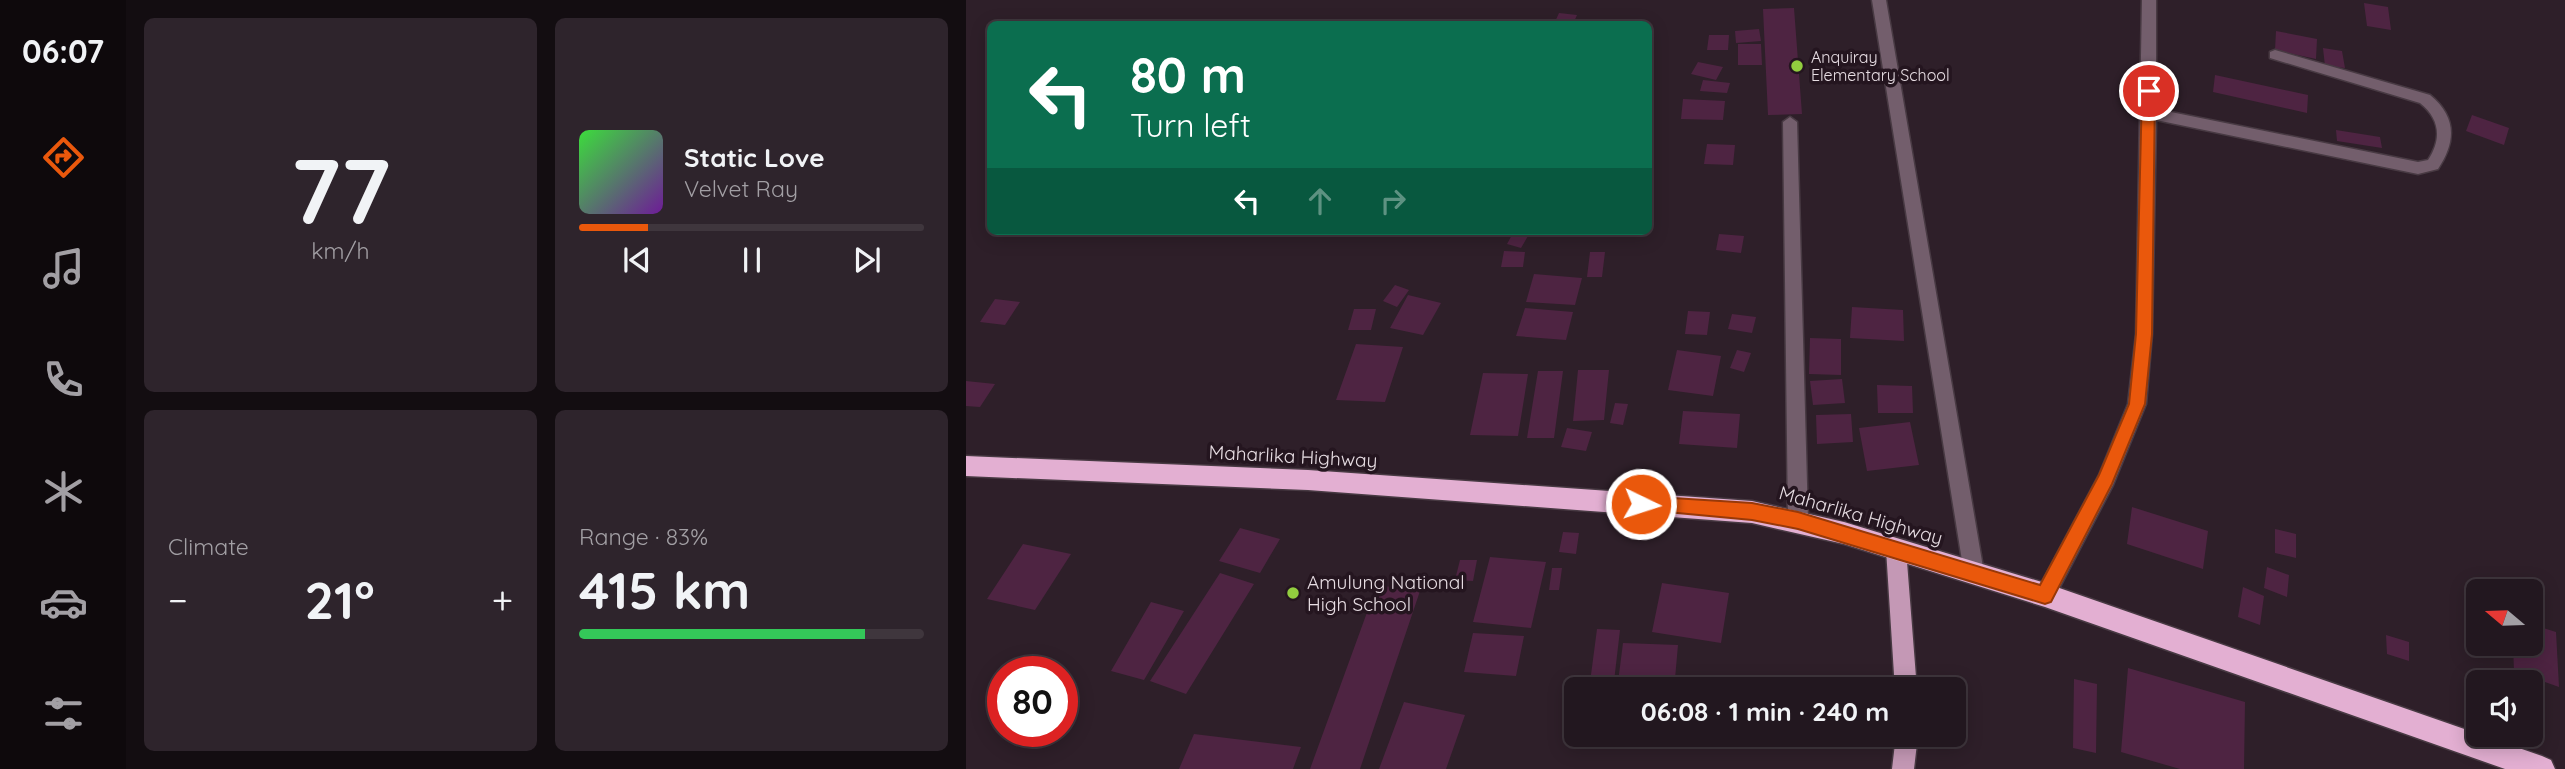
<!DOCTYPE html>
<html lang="en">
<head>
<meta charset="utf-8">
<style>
  :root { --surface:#22171f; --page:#2e242c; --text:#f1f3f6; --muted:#a29fa4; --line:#3f363d; --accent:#ea580c }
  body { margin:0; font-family:Quicksand,sans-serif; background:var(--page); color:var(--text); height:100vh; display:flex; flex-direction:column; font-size:26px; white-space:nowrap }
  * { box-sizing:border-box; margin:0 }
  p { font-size:23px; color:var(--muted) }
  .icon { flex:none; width:38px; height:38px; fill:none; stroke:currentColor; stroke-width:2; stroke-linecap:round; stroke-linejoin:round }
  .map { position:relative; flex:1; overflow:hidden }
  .panel { display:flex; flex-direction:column; gap:18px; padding:18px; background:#130d11; width:840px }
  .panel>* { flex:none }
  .hud { position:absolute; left:21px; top:21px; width:665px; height:214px; border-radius:10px; box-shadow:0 4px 18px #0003,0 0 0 2px var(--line); background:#0b6e4f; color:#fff; overflow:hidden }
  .needle { width:46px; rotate:289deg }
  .fabs { position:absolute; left:1500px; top:579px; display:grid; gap:14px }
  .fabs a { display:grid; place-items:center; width:77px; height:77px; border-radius:10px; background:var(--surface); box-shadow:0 4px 18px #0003,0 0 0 2px var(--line); font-size:35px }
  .speed { position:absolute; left:21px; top:656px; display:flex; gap:14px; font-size:35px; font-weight:700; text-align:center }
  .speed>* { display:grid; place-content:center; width:91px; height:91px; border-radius:50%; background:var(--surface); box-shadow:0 4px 18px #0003,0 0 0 2px var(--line); line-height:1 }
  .speed .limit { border:10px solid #d22; background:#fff; color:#111 }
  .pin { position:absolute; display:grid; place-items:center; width:60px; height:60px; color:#fff; margin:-30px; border:4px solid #fff; border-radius:50%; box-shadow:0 2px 7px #0007 }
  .me { position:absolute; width:77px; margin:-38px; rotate:94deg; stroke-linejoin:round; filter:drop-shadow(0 0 5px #0008) }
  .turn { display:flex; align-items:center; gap:24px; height:147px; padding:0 28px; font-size:32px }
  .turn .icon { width:91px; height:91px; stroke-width:2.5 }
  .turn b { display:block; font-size:49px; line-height:60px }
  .lanes { display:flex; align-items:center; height:66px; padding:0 28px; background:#0003; justify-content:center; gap:35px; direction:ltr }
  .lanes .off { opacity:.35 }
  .big { font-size:52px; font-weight:700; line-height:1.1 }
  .panel .card { flex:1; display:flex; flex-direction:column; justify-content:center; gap:10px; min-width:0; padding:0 24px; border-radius:10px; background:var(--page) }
  .panel .dial { align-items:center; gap:0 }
  .dial b { font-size:91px; line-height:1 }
  .song { display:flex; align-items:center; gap:21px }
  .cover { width:84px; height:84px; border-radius:10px; background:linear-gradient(135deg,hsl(120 70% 55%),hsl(280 70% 35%)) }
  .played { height:7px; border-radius:4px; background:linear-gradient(90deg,var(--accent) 20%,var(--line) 20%) }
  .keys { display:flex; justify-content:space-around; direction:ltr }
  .heat { display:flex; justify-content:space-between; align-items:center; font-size:38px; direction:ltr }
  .charge { height:10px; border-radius:5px; background:linear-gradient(90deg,#34c759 83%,var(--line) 0) }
  .panel .tiles { flex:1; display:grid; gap:18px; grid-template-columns:repeat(2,1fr) }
  .trip { position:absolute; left:598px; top:677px; width:402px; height:70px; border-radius:10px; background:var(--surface); box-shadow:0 4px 18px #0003,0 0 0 2px var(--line); font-weight:700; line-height:70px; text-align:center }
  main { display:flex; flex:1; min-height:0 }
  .tabs { display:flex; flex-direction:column; width:126px; justify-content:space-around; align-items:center; background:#0e090c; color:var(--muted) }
  .tabs .icon { width:49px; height:49px }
  .tabs .on { color:var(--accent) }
  .tabs b { font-size:32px; color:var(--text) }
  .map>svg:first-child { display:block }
  .building { fill:#4e2442 }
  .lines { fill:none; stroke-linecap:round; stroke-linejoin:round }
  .minor-casing { stroke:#483a43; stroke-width:3 }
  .major-casing { stroke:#483a43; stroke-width:3 }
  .highway-casing { stroke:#483a43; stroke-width:3 }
  .minor { fill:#735e6c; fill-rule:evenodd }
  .major { fill:#c498b5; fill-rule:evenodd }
  .highway { fill:#e3afd2; fill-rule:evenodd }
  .route { fill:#ea580c; stroke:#983908; stroke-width:2 }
  .poi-dot { fill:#92cd3f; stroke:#24151f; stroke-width:2.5 }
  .labels { text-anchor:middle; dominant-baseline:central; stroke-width:7; stroke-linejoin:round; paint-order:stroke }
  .far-poi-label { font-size:16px; fill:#e7dde3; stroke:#24151f; text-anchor:start }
  .street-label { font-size:19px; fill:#e7dde3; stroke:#24151f }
  .poi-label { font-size:19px; fill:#e7dde3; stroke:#24151f; text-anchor:start }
</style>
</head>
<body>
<main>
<nav class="tabs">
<b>06:07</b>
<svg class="icon on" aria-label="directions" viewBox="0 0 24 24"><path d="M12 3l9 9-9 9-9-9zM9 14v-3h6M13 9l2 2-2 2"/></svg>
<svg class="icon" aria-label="music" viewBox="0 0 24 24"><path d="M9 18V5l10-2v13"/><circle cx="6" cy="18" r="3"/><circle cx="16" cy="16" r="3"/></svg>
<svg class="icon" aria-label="phone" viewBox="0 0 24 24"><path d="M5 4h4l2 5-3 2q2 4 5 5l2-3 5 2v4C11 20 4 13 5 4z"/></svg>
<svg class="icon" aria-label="climate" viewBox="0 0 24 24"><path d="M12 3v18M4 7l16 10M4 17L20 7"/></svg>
<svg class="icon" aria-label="car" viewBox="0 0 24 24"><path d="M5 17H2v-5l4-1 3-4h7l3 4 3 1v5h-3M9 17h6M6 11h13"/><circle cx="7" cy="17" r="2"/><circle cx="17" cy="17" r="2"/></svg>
<svg class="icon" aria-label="filters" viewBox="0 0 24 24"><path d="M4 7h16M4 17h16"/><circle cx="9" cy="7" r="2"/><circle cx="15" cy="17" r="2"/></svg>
</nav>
<section class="panel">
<div class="tiles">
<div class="card dial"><b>77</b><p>km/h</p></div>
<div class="card">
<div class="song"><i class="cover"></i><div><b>Static Love</b><p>Velvet Ray</p></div></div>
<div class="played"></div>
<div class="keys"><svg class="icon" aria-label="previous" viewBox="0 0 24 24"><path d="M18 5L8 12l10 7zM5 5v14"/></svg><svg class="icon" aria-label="pause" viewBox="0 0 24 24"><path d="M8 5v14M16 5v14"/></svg><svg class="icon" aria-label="next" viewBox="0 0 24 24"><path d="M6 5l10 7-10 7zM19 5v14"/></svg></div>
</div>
<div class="card"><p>Climate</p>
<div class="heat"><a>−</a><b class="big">21°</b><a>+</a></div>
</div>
<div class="card"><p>Range · 83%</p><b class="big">415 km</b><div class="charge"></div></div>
</div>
</section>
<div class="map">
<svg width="1599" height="769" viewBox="0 0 1599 769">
  <rect width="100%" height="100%" fill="#2e1f29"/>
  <path class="building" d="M1398,3l24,4 3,23 -24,-4z
    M828,8l8,106 -34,1 -5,-106z
    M593,13l18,2 -4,9h-19z
    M793,29l2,12 -25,2 -1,-12z
    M1310,31l41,8 -1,20 -41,-9z
    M743,35h20l-1,15h-21z
    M772,44h23l1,21h-24z
    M1357,48l19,3 3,17 -20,-2z
    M732,62l25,5 -7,13 -25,-6z
    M1249,75l93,20 -1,18 -94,-21z
    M737,80l27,3 -3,10 -27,-2z
    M717,99l42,2 -2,19 -42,-1z
    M1506,115l37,13 -5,17 -38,-14z
    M1370,130l44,7 2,11 -45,-7z
    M741,144l28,1 -2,20 -29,-1z
    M547,233l15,3 -7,12 -14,-4z
    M753,234l25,2 -3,17 -25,-3z
    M538,251l21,1 -2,15h-22z
    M624,252h15l-3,25h-15z
    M568,274l48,4 -7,27 -49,-3z
    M429,285l14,5 -12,17 -14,-6z
    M442,295l33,8 -18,32 -33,-7z
    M29,299l25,3 -15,23 -25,-3z
    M886,307l51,3 1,31 -54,-3z
    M559,308l48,4 -7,28 -50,-4z
    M388,309h22l-5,21h-23z
    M722,311l22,1 -3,23 -22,-1z
    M766,314l24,3 -4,16 -24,-4z
    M844,338l31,1v36l-32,-1z
    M390,344l47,3 -18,55 -49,-2z
    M711,350l44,6 -8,40 -45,-6z
    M771,350l14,3 -7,19 -14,-4z
    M612,370h31l-5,50 -31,1z
    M572,371h25l-9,67h-27z
    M517,373l45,1 -10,62 -48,-1z
    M876,379l3,24 -32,2 -3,-24z
    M0,381l29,3 -15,23 -14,-1z
    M911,385l35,1 1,27h-35z
    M649,403l13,1 -5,21 -13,-2z
    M717,411l57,3 -3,34 -58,-4z
    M885,414l2,28 -36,2 -1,-29z
    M944,422l9,43 -52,6 -8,-43z
    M601,428l25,4 -6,19 -25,-4z
    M1166,507l76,24 -5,38 -76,-25z
    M274,528l40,11 -20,34 -41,-12z
    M1309,529l21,5v24l-21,-5z
    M597,532l16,1 -3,21 -17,-2z
    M57,544l48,10 -36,56 -48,-11z
    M524,557l56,5 -15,66 -58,-6z
    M494,560h17l-4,21 -18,-1z
    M1301,567l22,8 -2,22 -23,-9z
    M586,568h10l-3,22h-10z
    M254,573l34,11 -68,110 -36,-13z
    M696,583l67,10 -8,50 -69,-11z
    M411,585l43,6 -60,178h-50z
    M1277,587l21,9 -4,29 -22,-8z
    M185,602l33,9 -40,69 -33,-9z
    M1505,610l7,2v32h18l1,12 -24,-7z
    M1564,624l26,8 3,55 -45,-16 -1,-27h17z
    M631,629l23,1 -7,60h-24z
    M507,633l51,3 -8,40 -52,-4z
    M1420,635l23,7v19l-22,-7z
    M657,643l55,2 -4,45h-57z
    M1162,668l117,34 -1,67h-64l-59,-17z
    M1108,679l23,5 -1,69 -23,-5z
    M438,702l61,13 -19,54h-67z
    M228,734l107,13 -8,22h-114z"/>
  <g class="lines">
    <g class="minor-casing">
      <path id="minor" d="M906,0h14l98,573 -3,7 -7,3 -7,-3 -3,-7z
        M1176,0h14v109l262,53 10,-2c14,-21 12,-41 -8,-57l-150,-45v-6l5,-2 155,45c27,22 26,47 8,74l-20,5 -262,-54 -4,214 -6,70 -33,81 -61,117 -7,3 -7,-3 -3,-7 64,-120 29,-71 8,-70z
        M824,117l7,5 11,398 -3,6 -7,3 -7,-3 -3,-6 -5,-398z"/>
    </g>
    <g class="major-casing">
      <path id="major" d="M930,540l7,2 3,7 11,141h-22l-9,-141 3,-7z
        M930,735h22l-4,34h-22z"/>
    </g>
    <g class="highway-casing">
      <path id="highway" d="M0,456l342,14 444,31 92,21 201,61 497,173 9,4 4,9h-50l-460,-162 -201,-63 -92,-21 -444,-33 -342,-14z"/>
    </g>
    <use href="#minor" class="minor"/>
    <use href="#major" class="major"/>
    <use href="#highway" class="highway"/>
  </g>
  <path class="route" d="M1183,87l6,4 -3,243 -7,70 -33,80 -61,118 -6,2 -247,-75 -46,-9 -117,-11 -3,-5 3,-6 6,-2 111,7 46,9 242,73 59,-110 30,-71 7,-70 6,-243z"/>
  <g class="poi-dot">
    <circle cx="831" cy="66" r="7"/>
    <circle cx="327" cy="593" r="7"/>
  </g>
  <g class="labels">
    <g class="far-poi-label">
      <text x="845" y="57">Anquiray<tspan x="845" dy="18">Elementary School</tspan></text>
    </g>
    <g class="street-label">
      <text transform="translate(327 456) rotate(3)">Maharlika Highway</text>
      <text transform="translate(895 515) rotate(16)">Maharlika Highway</text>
    </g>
    <g class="poi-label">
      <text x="341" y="582">Amulung National<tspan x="341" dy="22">High School</tspan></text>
    </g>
  </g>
</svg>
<div class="fabs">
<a><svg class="needle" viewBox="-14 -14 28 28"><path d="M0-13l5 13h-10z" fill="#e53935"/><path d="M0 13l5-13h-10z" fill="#a29fa4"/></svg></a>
<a><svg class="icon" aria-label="sound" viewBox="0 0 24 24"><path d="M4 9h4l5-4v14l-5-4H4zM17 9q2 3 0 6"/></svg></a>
</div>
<div class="speed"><div class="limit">80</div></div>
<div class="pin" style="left:1183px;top:91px;background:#d93025"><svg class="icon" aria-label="arrive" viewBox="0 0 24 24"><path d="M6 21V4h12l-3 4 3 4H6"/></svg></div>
<svg class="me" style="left:675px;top:504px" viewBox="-20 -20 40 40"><circle r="17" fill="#ea580c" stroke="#fff" stroke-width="3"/><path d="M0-11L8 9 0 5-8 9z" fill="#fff"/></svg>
<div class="trip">06:08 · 1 min · 240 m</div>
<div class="hud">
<div class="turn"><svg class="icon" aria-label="left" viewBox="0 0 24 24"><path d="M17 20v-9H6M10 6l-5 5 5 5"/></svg><div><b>80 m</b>Turn left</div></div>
<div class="lanes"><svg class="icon" aria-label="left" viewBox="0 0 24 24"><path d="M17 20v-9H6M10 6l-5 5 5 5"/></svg><svg class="icon off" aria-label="ahead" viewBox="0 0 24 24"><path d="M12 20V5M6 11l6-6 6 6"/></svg><svg class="icon off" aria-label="right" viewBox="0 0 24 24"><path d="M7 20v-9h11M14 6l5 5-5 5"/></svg></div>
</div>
</div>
</main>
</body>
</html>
